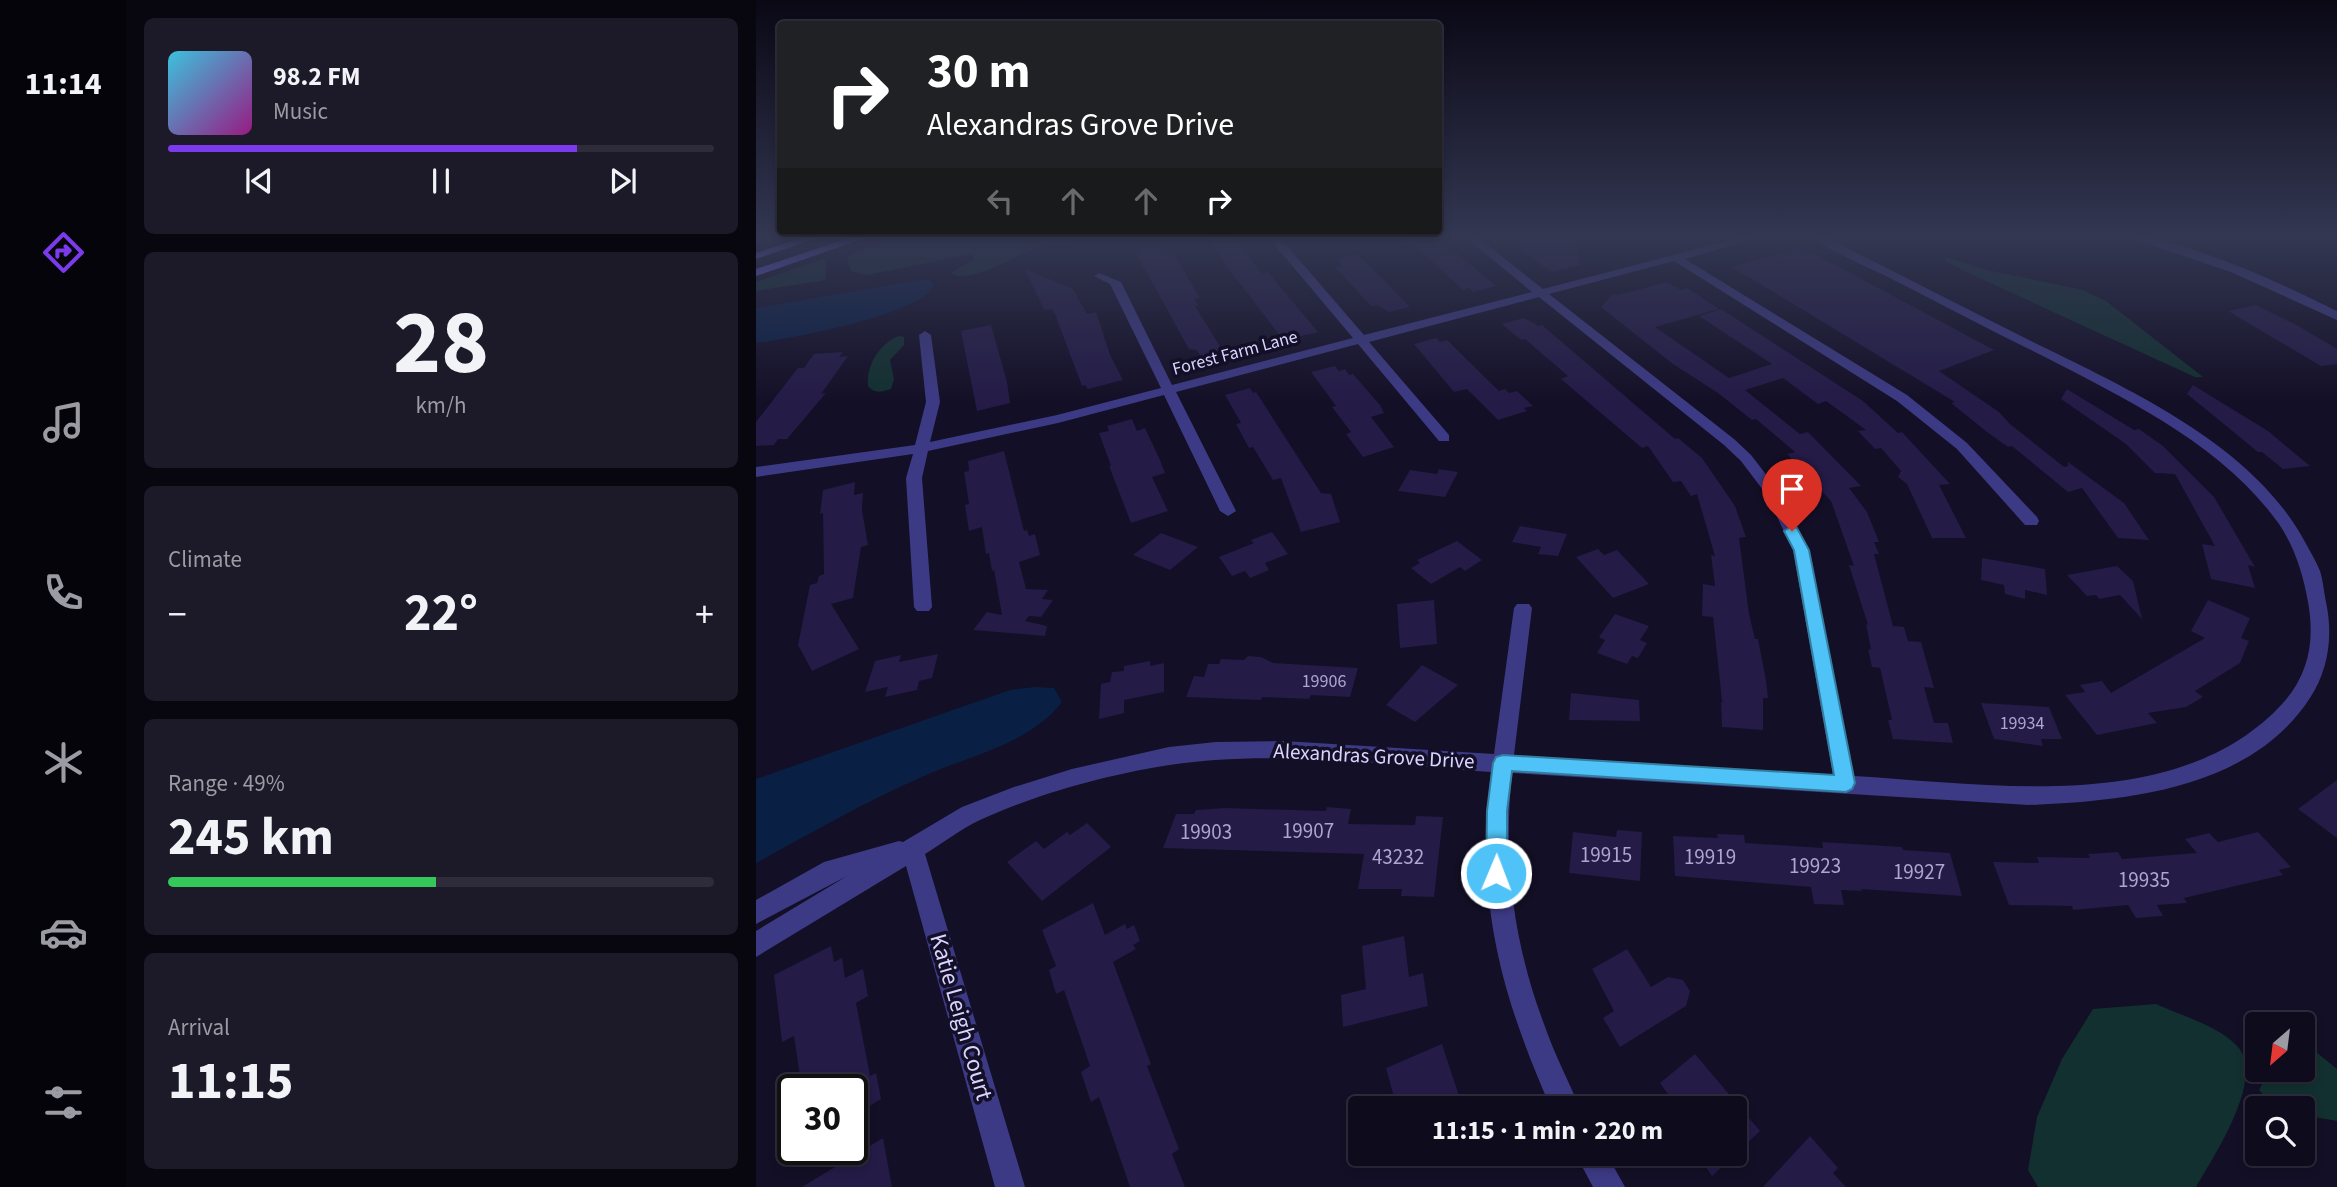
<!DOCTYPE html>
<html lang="en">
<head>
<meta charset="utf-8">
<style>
  :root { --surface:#0e0b1c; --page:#1c1929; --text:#f1f3f6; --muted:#9b9ba3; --line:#2e2b3b; --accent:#7c3aed }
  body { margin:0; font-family:"Source Sans 3",sans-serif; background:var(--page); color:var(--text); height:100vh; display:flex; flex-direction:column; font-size:26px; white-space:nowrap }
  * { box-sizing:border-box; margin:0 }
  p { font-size:23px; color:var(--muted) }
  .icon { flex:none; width:38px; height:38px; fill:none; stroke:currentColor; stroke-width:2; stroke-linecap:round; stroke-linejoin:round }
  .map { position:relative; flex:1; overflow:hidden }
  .side { display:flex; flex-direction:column; gap:18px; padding:18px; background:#08060f; width:630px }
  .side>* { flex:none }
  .top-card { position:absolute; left:21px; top:21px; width:665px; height:214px; border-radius:7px; box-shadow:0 4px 10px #0003,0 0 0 2px var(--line); background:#202124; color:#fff; overflow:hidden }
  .needle { width:46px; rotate:208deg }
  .tools { position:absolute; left:1489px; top:1012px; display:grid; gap:14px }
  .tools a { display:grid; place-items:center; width:70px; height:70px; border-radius:7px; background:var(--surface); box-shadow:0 4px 10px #0003,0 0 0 2px var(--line); font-size:35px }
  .speed { position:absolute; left:21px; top:1074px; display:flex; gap:14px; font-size:35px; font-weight:700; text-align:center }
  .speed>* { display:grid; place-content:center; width:91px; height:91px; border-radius:50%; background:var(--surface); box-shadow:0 4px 10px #0003,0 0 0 2px var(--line); line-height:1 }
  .speed .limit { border:4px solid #111; border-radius:10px; background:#fff; color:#111 }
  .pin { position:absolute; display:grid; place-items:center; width:60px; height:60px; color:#fff; margin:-72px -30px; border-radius:50% 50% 50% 0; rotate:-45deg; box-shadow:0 0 7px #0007 }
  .pin .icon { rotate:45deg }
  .me { position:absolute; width:77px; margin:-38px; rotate:1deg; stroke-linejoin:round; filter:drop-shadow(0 0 5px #0008) }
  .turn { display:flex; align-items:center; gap:24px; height:147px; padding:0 35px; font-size:32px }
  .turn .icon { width:91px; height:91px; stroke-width:2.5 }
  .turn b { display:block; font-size:49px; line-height:60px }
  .lanes { display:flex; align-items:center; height:66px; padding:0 35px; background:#0003; justify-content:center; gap:35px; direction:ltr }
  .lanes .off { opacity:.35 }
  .big { font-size:52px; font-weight:700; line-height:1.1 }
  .side .tile { flex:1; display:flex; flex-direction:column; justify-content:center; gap:10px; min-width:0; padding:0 24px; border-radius:10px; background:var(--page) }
  .side .dial { align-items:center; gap:0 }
  .dial b { font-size:91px; line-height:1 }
  .song { display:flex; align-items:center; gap:21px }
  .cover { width:84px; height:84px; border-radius:10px; background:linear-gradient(135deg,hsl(190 70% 55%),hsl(310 70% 35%)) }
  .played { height:7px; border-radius:4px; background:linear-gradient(90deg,var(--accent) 75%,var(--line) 75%) }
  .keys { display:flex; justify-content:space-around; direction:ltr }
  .heat { display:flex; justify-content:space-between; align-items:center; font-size:38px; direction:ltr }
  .charge { height:10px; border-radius:5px; background:linear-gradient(90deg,#34c759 49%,var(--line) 0) }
  .trip { position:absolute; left:592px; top:1096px; width:399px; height:70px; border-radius:7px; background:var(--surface); box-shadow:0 4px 10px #0003,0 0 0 2px var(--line); font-weight:700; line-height:70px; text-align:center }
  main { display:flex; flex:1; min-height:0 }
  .tabs { display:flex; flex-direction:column; width:126px; justify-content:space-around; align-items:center; background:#06040b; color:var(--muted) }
  .tabs .icon { width:49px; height:49px }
  .tabs .selected { color:var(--accent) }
  .tabs b { font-size:32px; color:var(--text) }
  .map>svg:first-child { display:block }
  .green { fill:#12302f }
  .water { fill:#0a1f44 }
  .building { fill:#241b47 }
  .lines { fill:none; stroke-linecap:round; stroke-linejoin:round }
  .service { fill:#3d3a85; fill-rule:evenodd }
  .minor { fill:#3d3a85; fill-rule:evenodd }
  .secondary { fill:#6f6bff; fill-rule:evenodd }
  .route { fill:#4fc3f7; stroke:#337fa1; stroke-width:2 }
  .labels { text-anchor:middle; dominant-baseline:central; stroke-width:7; stroke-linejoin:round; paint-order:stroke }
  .far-street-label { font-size:18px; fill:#d9d4ff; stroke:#130f26 }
  .number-label { font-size:18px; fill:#aca6d1 }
  .street-label { font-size:21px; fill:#d9d4ff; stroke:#130f26 }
  .near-number-label { font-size:21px; fill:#aca6d1 }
  .near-street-label { font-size:24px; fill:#d9d4ff; stroke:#130f26 }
</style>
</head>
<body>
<main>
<nav class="tabs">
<b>11:14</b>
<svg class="icon selected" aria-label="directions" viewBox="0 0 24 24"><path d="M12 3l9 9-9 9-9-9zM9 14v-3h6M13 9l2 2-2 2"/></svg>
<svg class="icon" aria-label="music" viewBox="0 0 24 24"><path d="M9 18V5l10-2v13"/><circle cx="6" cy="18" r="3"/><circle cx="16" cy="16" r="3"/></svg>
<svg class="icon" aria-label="phone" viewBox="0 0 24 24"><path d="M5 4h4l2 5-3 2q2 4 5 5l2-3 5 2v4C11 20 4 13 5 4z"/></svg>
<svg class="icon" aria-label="climate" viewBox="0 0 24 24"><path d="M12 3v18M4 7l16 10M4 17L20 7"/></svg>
<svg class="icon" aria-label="car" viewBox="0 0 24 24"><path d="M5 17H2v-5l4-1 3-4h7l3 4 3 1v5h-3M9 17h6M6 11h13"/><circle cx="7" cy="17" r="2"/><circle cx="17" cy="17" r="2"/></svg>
<svg class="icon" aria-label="filters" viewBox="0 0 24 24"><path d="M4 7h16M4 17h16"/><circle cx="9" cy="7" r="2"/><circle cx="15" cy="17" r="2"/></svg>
</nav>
<section class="side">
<div class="tile">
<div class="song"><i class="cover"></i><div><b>98.2 FM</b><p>Music</p></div></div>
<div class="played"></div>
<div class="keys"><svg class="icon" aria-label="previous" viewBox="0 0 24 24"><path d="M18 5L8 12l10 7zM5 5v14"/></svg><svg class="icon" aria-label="pause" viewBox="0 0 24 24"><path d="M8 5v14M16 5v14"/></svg><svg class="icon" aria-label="next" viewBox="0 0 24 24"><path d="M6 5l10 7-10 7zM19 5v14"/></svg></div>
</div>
<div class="tile dial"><b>28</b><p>km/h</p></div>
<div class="tile"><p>Climate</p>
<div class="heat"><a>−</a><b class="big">22°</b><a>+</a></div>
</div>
<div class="tile"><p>Range · 49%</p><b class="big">245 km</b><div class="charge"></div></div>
<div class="tile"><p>Arrival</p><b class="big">11:15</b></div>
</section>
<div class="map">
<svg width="1581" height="1187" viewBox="0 0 1581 1187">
  <rect width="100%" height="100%" fill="#130f26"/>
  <path class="green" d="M149,236h192c-18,3 -37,5 -54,10 -22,6 -73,40 -92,27l23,-14 -2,-5 -106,21 -15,-4 -4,-13 10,-7z
    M1189,257l42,13 96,20 23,11 97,76h-8l-220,-101 -30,-15z
    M70,258v22l-70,11v-9z
    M143,336l5,1v8l-14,15 4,19 -3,10c-10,3 -16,5 -23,-3 -2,-21 12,-43 31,-50z
    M1400,1004c26,12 61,21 81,42 30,31 -24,111 -41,141h-158l-10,-17 9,-53 25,-58 31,-50z
    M1549,1043l32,26v52l-34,-6v-7h-28l-16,-18 11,-21h33v-25z"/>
  <path class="water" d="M164,280h10l3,4c-2,29 -149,56 -177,59v-35z
    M279,687l19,1 8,14c-34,43 -92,53 -140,75 -57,25 -111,56 -166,86v-84l254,-89z"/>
  <path class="building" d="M481,236l-2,9h5l22,29 6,-2 50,60 -29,7 -3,-4 -5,2 -49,-64 -24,-35z
    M642,236h38l60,50 -23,6 -4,-4 -6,2 -40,-37z
    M745,236h75l4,29 -28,7z
    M395,247l22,6 27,45 -6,1 4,6 -3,1 29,47 -22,6 -5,-9 -8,-1 -53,-96z
    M1041,248l18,6 179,96 -55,21 60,41 11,12 54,43 4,-1v-4l56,41 25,37 -31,-2 -36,-50 -14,4 -56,-46 -4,1 -21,-15 -36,-29 4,-1 -223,-135z
    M601,254l28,27 25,26 -21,5 -12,-7 -6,1 -35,-38 6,-1 -4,-8z
    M269,269l48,20 14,25 9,-2 14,43 13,25 -35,9 -3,-4 -3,1 -27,-72 -4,-5 -7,1z
    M910,282l15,8 6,-2 32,21 -64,18 74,51 43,-14 -73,-48 22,-7 142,92 35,32 4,-1 48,52 -11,1 27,53h-34l-25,-54 -9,-7 3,-6 -20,-23 -6,1 -17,-18 8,-1 -40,-29 -8,3 -35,-26 -38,12 55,44 8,-2 53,54 -12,2 18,24 12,30h-5l5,12h-5l19,72 11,1 4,14 13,1 13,46 -10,-1 10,36h14l5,20 -60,-4 -5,-19h4l-12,-52 -8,-1 -4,-18 3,1 -5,-26 2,1 -19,-60 5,1 -23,-65 -44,-47 8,-2 -39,-33 -4,1 -34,-27 -45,-29 -72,-57 12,-13 6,1z
    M1500,305l44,22 37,22v15l-16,2 -93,-55z
    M768,318l15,8 3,-1 133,114 3,-1 24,20 33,48 11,31 -7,1 10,76 6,25h3l8,41 2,18h-5v32l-41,-3 -1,-25h3l-2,-1 -9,-84 -11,-1 1,-32 12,2 -4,-31 4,1 -18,-62 -6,2 -10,-15 -8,1 -25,-36 -6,2 -81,-69 7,-3 -43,-37 -4,1 -19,-16z
    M235,325l16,57 3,21 -33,8 -16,-80z
    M680,338l4,4 7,-2 52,51 6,-2 4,4 8,-2 16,15 -9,2 3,3 -29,9 -31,-31 -13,3 -40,-48z
    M87,352l-4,5 9,-1 -27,38 5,-1 -39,46h-9l-4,6 -18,1v-24l42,-54h6l10,-14z
    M579,366l4,5 6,-2 4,6 4,-1 27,31 4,8 -13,4 23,30 -31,10 -17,-23 5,-2 -19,-25 4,-1 -25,-34z
    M1437,385l75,46 42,35 -27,3 -21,-17h-4l-71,-58z
    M494,388l3,5 3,-1 65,101 10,1 9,28 -39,10 -20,-54 -8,2 -20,-33 -4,1 -13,-24 5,-1 -16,-28z
    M1311,389l67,41 5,-1 24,17 51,51 41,70 -7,-2 7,23 -44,-9 -9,-35 13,2 -40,-72 -20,-1 -29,-29 -65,-45z
    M376,419l5,12 8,-3 15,32 5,13 -13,4 16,34 -37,12 -22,-57h2l-12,-33 10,-2 -2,-5z
    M248,451l20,80 3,-1 2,6 6,-2 5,21 -21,7 7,27 22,1 -6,9 11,1 -12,17 -12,-1 -4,5 22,5 -2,10 -72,-6 14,-18 15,3 -8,-45 -2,1 -3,-18 -3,1 -4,-27 -13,4 -4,-26 4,-1 -5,-32 5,-1 -1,-10z
    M683,469l19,3 -13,25 -47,-6 12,-21 27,4z
    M99,482l-1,13 9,-2 -1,17 6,35 -7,2 -8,51 -22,6 28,45 -47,22 -14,-26 12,-60 7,-2 2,-7 5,-2 -1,-61 -3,1 3,-24z
    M764,526l47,8 -9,22 -20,-2 3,-7 -29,-5z
    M516,532l16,22 -23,9 4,7 -19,8 -5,-7 -13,5 -13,-19 35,-14 -3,-3z
    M405,533l37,14 -28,23 -37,-15z
    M701,541l25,19 -17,11 -5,-4 -29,17 -20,-16 9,-5 -3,-3z
    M842,549l6,6 13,-5 32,34 -36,14 -37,-41z
    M1226,558l63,11 2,26 -22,-5v9l-20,-5 -1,-9 -23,-5z
    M1361,566l16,15 9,38 -22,-24 -21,4 -3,-4 -9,1 -20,-21z
    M678,600l3,44 -37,4 -3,-44z
    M1452,600l42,18 -9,20 8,3 -9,22 -45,28 8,6 -17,10 -38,6 9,10 -60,12 -32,-40 20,-3 -5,-7 22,-4 9,12 94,-55 -14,-7z
    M859,614l34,12 -9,14 7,3 -9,15 -6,-2 -5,8 -30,-11 8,-13 -6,-3z
    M182,654l-6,24 -13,3 -2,9 -32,7 3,-10 -23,5 10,-31 26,-6 -2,7z
    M492,656l13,1 12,6 85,5 -8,29 -39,-2 -2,4 -47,-2 -1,3 -75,-3 8,-21 10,1 4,-13h11l2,-5 23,1z
    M394,661v5l14,-3v29l-40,8v13l-25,6 2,-35 9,-2 2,-10 12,-1v-5z
    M666,665l36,20 -43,37 -29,-17z
    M815,693l68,7 1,21 -71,-1z
    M1225,703l68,4 13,32h-21l2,7 -49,-7z
    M1581,780v58l-39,-29z
    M571,807l24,2 -3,15 67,1 1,-9 27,1 -9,80 -33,-1 1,-7h-44l6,-35 -201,-6 13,-34h18l2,-4 29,-2 101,3z
    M331,823l24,24 -69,54 -35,-39 29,-21 8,8 23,-17 3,3z
    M861,830l25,2 -2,49 -71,-8 4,-41 43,5z
    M1502,832l33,35 -12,3 4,5 -99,23 3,5 -30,2 6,11 -27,2 -8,-13 -55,5 -1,-4 -63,-1 -16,-43 46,1 -2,-6 53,1 -2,-4 30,-2 4,7 75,-6 -12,-14 24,-6 9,9z
    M961,834l27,1 1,8 78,5 -1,-6 80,5 1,3 47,3 12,43 -101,-7 1,2 -21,-1 3,15 -30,-1 -3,-17 -136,-11 -2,-40 45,2z
    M337,903l12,32 20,-11 2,5 7,-4 6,16 -7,4 3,4 -23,13 38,102 -4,2 32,83 -7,5 13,33h-55l-31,-90 -8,5 -10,-30 9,-6 -26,-76 -8,4 -7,-24 7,-4 -14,-36z
    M648,936l5,41 14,-4 5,33 -85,21 -2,-32 25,-6 -4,-43z
    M75,946l3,16 8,-4 3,20 18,-9 5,27 -12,7 14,73 6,-3 5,26 -29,18v-27h-50l-8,-54 -12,6 -8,-67z
    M871,949l24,38 17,-10 15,3 7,11 -4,15 -66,41 -17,-29 11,-7 -22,-42z
    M686,1044l21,64h-66l-11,-40z
    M939,1054l65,77 -48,45 -16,-23h38v-45h-56l-18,-25z
    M1054,1136l28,32 -5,5 13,14h-83z
    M127,1138l9,49h-90z"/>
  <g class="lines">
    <path class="service" d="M28,236h9l9,6 -7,2z"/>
    <path class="minor" d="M708,236h12l67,53 203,-53h18l-79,23 222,136 60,48 70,74 2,4 -2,4h-12l-68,-76 -60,-48 -223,-140 -125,33 185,145 17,16 27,35 31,60 45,226c137,8 326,40 429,-73 26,-29 32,-63 25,-101 -5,-28 -13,-54 -29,-78 -57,-80 -153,-125 -238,-169 -49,-24 -97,-49 -145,-74 -27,-14 -61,-26 -85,-45h13c66,34 132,67 199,101 98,49 228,104 282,205 5,9 11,19 15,29 3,9 4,21 6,31 7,33 3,67 -16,96 -59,91 -183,103 -281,107l-517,-32c-9,87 1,169 32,251 10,29 24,56 36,84h-29c-51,-115 -76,-210 -60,-336 -91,-6 -184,-18 -276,-12 -74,5 -168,29 -235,60 -19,9 -37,23 -55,34l100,333h-30l-89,-321 -150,91v-26l91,-55 -91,48v-24l68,-38 75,-21 4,1 59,-35 52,-20 58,-18 97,-22 47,-5 68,-1 210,13 20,-146 3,-4h12l3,4 -18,147 319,20 -40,-225 -27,-56 -25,-33 -17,-16 -185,-148 -170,45 80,93v6h-10l-81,-97 -182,48 60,119 -8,5 -8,-5 -56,-116 -106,28 -130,28 -6,27 10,129 -3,4h-12l-3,-4 -8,-129 7,-24 -157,23v-10l159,-22 11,-43 -7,-67 6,-4 6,4 9,67 -10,40 127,-27 104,-27 -51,-104 -16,-8 5,-3 22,9 51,103 181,-47 -79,-94v-4h8l82,95 168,-43z
      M1368,236c58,0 160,49 213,75v9l-106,-48z
      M819,1153h31l19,34h-32z"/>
    <path class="secondary" d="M51,236h16l-67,23v-6z
      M99,236h16l-115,40v-7z"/>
  </g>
  <linearGradient id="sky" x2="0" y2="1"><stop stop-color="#0a0815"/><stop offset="0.59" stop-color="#333752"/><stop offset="1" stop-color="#333752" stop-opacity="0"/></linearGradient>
  <rect width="1581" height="402" fill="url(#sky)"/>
  <path class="route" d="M1036,526l5,2 12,22 46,233 -3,6 -6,3 -334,-21 -5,40v62l-3,7 -8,3 -7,-3 -3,-7 1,-62 6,-48 3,-6 7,-2 331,20 -40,-225 -10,-19z"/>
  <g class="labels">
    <g class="far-street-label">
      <text transform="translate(479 353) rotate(-15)">Forest Farm Lane</text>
    </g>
    <g class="number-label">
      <text x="568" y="681">19906</text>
      <text x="1266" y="723">19934</text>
    </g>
    <g class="street-label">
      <text transform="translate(618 756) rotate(3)">Alexandras Grove Drive</text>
    </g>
    <g class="near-number-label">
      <text x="552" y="831">19907</text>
      <text x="450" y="832">19903</text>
      <text x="850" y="855">19915</text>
      <text x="642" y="857">43232</text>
      <text x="954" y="857">19919</text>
      <text x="1059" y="866">19923</text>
      <text x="1163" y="872">19927</text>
      <text x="1388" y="880">19935</text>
    </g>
    <g class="near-street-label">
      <text transform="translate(205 1017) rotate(74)">Katie Leigh Court</text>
    </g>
  </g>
</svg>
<div class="tools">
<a><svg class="needle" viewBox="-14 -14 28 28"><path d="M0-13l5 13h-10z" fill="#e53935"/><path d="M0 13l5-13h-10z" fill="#9b9ba3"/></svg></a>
<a><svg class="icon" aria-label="search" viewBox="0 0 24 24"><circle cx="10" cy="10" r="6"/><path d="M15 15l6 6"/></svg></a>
</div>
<div class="speed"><div class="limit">30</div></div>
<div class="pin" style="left:1036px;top:531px;background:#d93025"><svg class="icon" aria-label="arrive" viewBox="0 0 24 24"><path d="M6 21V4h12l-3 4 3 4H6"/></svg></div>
<svg class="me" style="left:740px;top:873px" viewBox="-20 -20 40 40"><circle r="17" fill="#4fc3f7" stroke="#fff" stroke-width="3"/><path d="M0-11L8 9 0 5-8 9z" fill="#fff"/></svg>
<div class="trip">11:15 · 1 min · 220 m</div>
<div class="top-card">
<div class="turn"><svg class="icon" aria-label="right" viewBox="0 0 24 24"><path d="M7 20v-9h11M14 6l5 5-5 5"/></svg><div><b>30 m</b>Alexandras Grove Drive</div></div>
<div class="lanes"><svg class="icon off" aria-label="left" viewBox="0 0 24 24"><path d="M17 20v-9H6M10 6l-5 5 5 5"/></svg><svg class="icon off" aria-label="ahead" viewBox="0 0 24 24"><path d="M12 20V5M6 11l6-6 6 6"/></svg><svg class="icon off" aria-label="ahead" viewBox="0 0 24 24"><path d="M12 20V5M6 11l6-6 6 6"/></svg><svg class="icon" aria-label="right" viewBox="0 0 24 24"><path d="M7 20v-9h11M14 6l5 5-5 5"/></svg></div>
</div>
</div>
</main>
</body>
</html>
